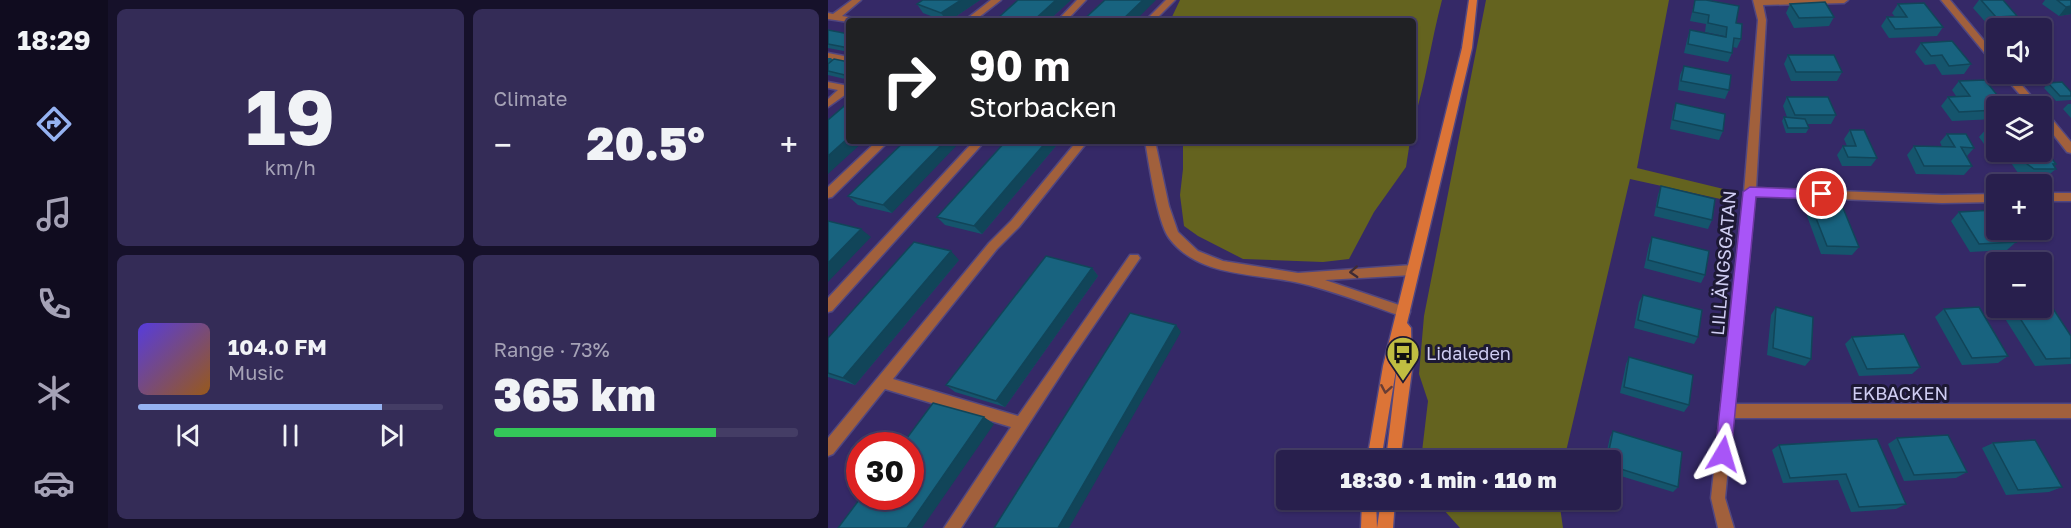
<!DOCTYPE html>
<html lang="en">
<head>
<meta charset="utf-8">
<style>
  :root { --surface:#281f4d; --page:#342c57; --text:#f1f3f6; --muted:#a5a2b6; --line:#443d65; --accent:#95b2f1 }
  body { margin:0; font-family:"Golos Text",sans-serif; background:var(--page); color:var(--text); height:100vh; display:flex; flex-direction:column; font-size:22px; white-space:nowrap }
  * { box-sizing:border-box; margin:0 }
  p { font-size:20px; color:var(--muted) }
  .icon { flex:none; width:33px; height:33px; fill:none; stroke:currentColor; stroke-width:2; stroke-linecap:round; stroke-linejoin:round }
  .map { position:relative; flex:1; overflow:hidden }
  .sheet { display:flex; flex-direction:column; gap:9px; padding:9px; background:#16112a; width:720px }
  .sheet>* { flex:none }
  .guide { position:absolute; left:18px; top:18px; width:570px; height:126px; border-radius:6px; box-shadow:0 2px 4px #0004,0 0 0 2px var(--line); background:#202124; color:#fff; overflow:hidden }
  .controls { position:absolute; left:1158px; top:18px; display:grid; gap:12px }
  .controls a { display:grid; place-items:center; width:66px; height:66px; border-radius:6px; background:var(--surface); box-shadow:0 2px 4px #0004,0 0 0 2px var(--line); font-size:30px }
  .speed { position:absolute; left:18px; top:432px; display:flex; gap:12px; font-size:30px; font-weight:700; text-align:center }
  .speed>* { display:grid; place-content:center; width:78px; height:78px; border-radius:50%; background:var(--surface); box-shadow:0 2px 4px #0004,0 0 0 2px var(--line); line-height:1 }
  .speed .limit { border:9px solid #d22; background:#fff; color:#111 }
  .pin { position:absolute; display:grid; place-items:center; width:51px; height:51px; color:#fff; margin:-26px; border:3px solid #fff; border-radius:50%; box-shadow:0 2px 6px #0007 }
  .me { position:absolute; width:66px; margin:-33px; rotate:7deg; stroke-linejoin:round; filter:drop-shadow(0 0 4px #0008) }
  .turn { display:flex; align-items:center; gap:21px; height:126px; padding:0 24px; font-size:27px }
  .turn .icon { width:78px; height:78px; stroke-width:2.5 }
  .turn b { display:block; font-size:42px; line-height:51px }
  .big { font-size:45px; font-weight:800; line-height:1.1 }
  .sheet .card { flex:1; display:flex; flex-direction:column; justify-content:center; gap:9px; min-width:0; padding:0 21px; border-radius:9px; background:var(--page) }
  .sheet .dial { align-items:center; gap:0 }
  .dial b { font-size:78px; line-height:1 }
  .song { display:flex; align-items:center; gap:18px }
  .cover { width:72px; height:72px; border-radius:9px; background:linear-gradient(135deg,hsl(250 70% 55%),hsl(30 70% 35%)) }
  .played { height:6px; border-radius:3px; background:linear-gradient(90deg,var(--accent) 80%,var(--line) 80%) }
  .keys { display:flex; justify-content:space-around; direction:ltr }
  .heat { display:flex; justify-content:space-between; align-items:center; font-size:33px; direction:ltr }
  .charge { height:9px; border-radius:4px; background:linear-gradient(90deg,#34c759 73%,var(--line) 0) }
  .sheet .tiles { flex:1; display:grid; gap:9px; grid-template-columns:repeat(2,1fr) }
  .trip { position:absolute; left:448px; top:450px; width:345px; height:60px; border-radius:6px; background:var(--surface); box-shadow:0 2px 4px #0004,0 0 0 2px var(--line); font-weight:800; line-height:60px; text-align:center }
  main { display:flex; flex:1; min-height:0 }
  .menu { display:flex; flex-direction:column; width:108px; justify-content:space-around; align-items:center; background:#100c1f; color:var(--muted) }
  .menu .icon { width:42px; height:42px }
  .menu .selected { color:var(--accent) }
  .menu b { font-size:27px; color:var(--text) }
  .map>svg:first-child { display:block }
  .green { fill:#64631f }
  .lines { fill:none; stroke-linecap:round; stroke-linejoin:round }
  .lane-casing { stroke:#514780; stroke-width:3 }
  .street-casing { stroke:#514780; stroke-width:3 }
  .secondary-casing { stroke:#514780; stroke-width:3 }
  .lane { fill:#a1603c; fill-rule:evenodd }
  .street { fill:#a1603c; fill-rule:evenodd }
  .secondary { fill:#dc7437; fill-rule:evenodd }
  .wall { fill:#15556d }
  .shaded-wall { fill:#114559 }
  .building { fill:#18637f; stroke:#114559; stroke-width:1.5 }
  .oneway { stroke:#3e2b36 }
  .oneway2 { stroke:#693d35 }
  .route { fill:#a855f7; stroke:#6d37a1; stroke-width:1.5 }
  .labels { text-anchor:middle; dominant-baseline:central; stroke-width:6; stroke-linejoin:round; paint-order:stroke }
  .street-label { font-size:18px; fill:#cfcdf2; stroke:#1d1934 }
  .poi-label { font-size:18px; fill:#cfcdf2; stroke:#1d1934; text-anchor:start }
</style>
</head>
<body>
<main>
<nav class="menu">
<b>18:29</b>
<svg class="icon selected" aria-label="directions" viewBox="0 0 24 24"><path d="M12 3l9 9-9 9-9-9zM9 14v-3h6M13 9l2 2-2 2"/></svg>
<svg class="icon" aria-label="music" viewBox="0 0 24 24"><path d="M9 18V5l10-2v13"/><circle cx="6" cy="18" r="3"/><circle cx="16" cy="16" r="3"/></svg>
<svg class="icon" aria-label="phone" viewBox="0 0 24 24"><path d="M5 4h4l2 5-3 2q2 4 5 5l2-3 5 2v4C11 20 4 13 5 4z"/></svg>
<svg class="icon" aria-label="climate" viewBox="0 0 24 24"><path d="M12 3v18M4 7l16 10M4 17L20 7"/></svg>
<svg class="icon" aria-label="car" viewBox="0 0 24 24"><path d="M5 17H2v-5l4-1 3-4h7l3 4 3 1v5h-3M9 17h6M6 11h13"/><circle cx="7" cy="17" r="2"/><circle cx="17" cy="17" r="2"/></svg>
</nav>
<section class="sheet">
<div class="tiles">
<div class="card dial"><b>19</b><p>km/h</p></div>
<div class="card"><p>Climate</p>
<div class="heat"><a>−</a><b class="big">20.5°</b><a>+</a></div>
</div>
<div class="card">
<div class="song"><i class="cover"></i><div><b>104.0 FM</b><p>Music</p></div></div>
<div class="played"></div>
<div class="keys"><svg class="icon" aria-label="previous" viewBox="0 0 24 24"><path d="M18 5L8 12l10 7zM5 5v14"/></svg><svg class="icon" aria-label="pause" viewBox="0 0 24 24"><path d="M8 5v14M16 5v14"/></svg><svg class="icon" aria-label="next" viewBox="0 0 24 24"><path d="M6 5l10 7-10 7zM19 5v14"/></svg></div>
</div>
<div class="card"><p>Range · 73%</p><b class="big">365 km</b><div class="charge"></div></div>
</div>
</section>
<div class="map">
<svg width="1243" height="528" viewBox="0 0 1243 528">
  <rect width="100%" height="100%" fill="#352967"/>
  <path class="green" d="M352,0h262c-11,41 -16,82 -29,123v-102h-243z
    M658,0h183l-32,168 99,24 -2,10 -104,-23 -66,281h-143l7,-59 -9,-27 5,-58z
    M355,141h227l-4,26 -32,45 -25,47 -26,3 -80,-3 -45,-23 -14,-10 -4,-31 3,-26z
    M607,500h124l4,28h-103z"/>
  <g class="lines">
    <g class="lane-casing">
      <path id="lane" d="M163,0h10l-27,21h-10z
        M249,0h9l-20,21h-9z
        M338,0h9l-21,21h-9z
        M0,53l21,4v6l-21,-4z
        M0,82l21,4v6l-21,15v-8l10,-9 -10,-2z
        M49,141h12l-57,56 -4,1v-11z
        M146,141h11l-153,170 -4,1v-14z
        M249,141h11l-69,86 -22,22 -104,130 125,37 112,-161h8l2,3 -69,101 -110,169h-17l67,-101 -126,-38 -52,65 -5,2v-18l161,-195 22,-22z"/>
    </g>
    <g class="street-casing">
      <path id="street" d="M24,0h9l-19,16 17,3 1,2 -11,1 -21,-3v-6l5,1z
        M925,0h95l-4,3 -81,2 3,15 -10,168 186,7 54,-1v8l-54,1 -187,-7 -20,208h336v14h-338l-8,80 9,30h-16l-7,-30 33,-306 14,-172z
        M1113,0h9l46,55v9l-3,-1z
        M1174,74h10l28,32h-10z
        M1214,110l4,2 25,30v11l-4,-1 -25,-32z
        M317,141h10l14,65 9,26 20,19 25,10 75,12 114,-8 4,1 2,4 -2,4 -4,1 -87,5 83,28 2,4 -2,4 -4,1c-36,-12 -71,-27 -109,-35 -42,-9 -97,-5 -126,-44 -12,-16 -20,-75 -24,-97z
        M1214,193h29v8h-29z"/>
    </g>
    <g class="secondary-casing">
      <path id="secondary" d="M641,0h8l-5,48 -65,275 4,5 1,42 -12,90h-14l12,-102 -17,102h-14l16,-94 79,-318z
        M534,500h14l1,28h-16z
        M553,500h14l-2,28h-16z"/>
    </g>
    <use href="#lane" class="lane"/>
    <use href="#street" class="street"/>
    <use href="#secondary" class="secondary"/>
  </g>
  <path class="wall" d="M152,0l-31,21h-5l-21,-8 -6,-9z
    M190,0h53l-23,21h-46l-3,-4z
    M867,0l41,23 5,16 -4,9 -4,-1 -1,6 -4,9 -44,-9 3,-13 3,-10 34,7v-1l-19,-4 1,-8 -16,-3z
    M1151,0h24l14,16 -7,9 -21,1 -16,-18z
    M1217,0h26v14l-12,2 -17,-12z
    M962,4l44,13 -5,9 -35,2 -8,-15z
    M1070,4l45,23 -6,9 -48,2 -8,-12 6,-9h8l-3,-4z
    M0,30l21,4v18l-21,-4z
    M1093,43l50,21 -7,10 -22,1 -7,-11 -10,1 -10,-13z
    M1214,43l9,10 -9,9z
    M960,55l54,17 -5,9h-46l-7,-17z
    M0,58h3l2,2 16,2v18l-21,-5z
    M856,66l45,24 -4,9 -47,-9 2,-15z
    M1131,81l37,25v13l-44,2 -11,-15 7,-9 8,-1 -4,-6z
    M1220,83l23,9v8l-15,1 -12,-13z
    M959,97l49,18 -5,9h-24l2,4 -3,5h-20l-4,-12 2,-4h3l-4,-11z
    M848,103l47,28 -4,9 -49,-11 3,-17z
    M1240,104h3v14l-8,-9z
    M1159,128h9v17l-12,-1 -5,-7z
    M1022,130l27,28 -6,8h-29l-5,-11 6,-9h4l-3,-7z
    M1119,134l27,14 -7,8 5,10 -8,9 -48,-1 -9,-19 7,-9 28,1 -2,-5z
    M77,141l-13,72 -34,-8 -10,-9z
    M178,141h54l-78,93 -37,-9 -8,-8z
    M1184,152h30l14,12 -2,2 2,3 -10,8 -21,1 -7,-5 -11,-16z
    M833,186l51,34 -4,9 -54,-13 4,-21z
    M984,208l47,39 -7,8 -31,-1 -14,-38z
    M1131,212l57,30 -9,8 -37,2 -19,-31z
    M824,237l53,38 -4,8 -57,-15 5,-23z
    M131,260l-104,125 -27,-8v-39z
    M264,268l6,8 -93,131 -50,-15 -9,-7z
    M815,295l55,42 -4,7 -60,-16 5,-26z
    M948,307l35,52 -6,7 -38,-11 4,-40z
    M1116,309l64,47 -10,7 -36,2 -27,-48z
    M1186,309l57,27v28l-36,2 -31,-49z
    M1024,337l68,30 -8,7 -53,2 -14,-32z
    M801,357l60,48 -5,7 -64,-19 6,-29z
    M785,431l65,56 -5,5 -62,-19v-13h-6l5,-23z
    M1069,438l70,34 -11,6 -52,3 -16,-37z
    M1049,439l29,65 -10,5 -45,3 -13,-32 -55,3 -11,-33 7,-5z
    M1165,443l69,44 -13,5 -43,3 -24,-47z"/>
  <path class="shaded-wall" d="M133,0h19l-31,21h-2l-6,-8z
    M228,0h15l-23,21h-15z
    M315,0h13l-21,21h-14z
    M1243,6v8l-12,2 7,-9z
    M21,137v4h15l-36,33v-18z
    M117,141h16l-69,72 -9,-8z
    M219,141h13l-78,93 -8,-8z
    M33,229l10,8 -43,45v-19z
    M123,251l8,9 -104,125 -12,-7z
    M264,268l6,8 -93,131 -9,-6z
    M348,325l5,7 -112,196h-11z
    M156,417l10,7 -72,104h-15z"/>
  <path class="building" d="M95,0h38l-20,13 -24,-9z
    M190,0h38l-23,21h-15l-19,-4z
    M277,0h38l-22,21h-39z
    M867,0h11l33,6 -3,17 6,1 -1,15 -7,-1 -2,15 -44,-9 2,-14 36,7 1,-10 -19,-4 1,-8 -16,-3z
    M1153,0h22l14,16 -21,1z
    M1229,0h14v6l-5,1z
    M997,2l9,15 -35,1 -9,-14z
    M1096,3l19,24 -48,2 -8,-12h20l-9,-13z
    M0,30l21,4v14l-21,-4z
    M1124,41l19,23 -22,2 -7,-11 -11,1 -10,-13z
    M1214,43l9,10h-9z
    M960,55h46l8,17h-46z
    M6,59l15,3v14l-21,-5v-7z
    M856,66l47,9 -2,15 -48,-9z
    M1157,80l21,26h-10v4l-37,2 -11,-15 22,-1 -11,-15z
    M1234,82l9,10v4h-11l-12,-13z
    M959,97h41l8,18h-41z
    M21,102v35l-21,19v-36z
    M848,103l49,11 -2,17 -50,-11z
    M956,117l21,2 4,9h-21z
    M1159,128h9v7h-4z
    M1022,130h14l13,28 -29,-1 -5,-11h13z
    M1119,134h19l8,14 -13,-1 11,19h-48l-10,-20 41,1z
    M77,141h40l-62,64 -35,-9z
    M178,141h41l-73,85 -37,-9z
    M1214,145l14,19h-3l3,5h-22l-7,-5 -9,-12h24z
    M833,186l54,13 -3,21 -55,-13z
    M984,208h31l16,39 -32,-1z
    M1166,210l2,4v16h11l9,12 -37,2 -20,-32z
    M0,221l33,8 -33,34z
    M824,237l57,14 -4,24 -57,-15z
    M86,242l37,9 -108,127 -15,-5v-35z
    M218,256l46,12 -96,133 -50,-16z
    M815,295l59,15 -4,27 -60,-17z
    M948,307l37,10 -2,42 -38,-11z
    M1151,307l29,49 -36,2 -28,-49z
    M1224,307l19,29v22l-25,1 -32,-50z
    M302,313l46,12 -118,203h-64z
    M1076,334l16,33 -53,2 -15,-32z
    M801,357l64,18 -4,30 -65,-18z
    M105,403l51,14 -77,111h-69l24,-32h48v-50h-9z
    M785,431l69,21 -4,35 -67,-21v-6h-4z
    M1120,435l19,37 -53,3 -17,-37z
    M1049,439l29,65 -47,3 -13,-33 -56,4 -11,-33z
    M1207,440l27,47 -44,3 -25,-47z"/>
  <defs><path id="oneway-chevron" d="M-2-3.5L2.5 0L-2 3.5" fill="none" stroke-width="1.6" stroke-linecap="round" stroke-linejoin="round" transform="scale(1.5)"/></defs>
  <use class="oneway" href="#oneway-chevron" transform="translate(526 272) rotate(177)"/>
  <use class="oneway2" href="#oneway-chevron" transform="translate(558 389) rotate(100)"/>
  <path class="route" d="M922,187l72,3 6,4 -6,5 -66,-2 -25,257 -2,6 -6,2 -6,-2 -2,-6 28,-262z"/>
  <defs>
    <g id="bus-pin" transform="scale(1.725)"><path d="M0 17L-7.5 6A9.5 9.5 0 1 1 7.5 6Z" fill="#c0be41" stroke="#1d1934"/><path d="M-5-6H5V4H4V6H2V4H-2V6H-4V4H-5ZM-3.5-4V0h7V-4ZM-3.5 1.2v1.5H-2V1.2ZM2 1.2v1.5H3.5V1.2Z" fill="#111"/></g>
  </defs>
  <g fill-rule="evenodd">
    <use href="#bus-pin" x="575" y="353"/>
  </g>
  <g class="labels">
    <g class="street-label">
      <text transform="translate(895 263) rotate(-85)">LILLÄNGSGATAN</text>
      <text x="1072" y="393">EKBACKEN</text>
    </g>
    <g class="poi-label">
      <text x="598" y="353">Lidaleden</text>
    </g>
  </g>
</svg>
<div class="controls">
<a><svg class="icon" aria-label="sound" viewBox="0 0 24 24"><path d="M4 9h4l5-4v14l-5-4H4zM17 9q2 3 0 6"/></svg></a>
<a><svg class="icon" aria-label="layers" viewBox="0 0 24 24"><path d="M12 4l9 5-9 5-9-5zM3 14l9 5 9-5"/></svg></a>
<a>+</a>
<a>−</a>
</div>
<div class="speed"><div class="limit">30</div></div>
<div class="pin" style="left:994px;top:194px;background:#d93025"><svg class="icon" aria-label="arrive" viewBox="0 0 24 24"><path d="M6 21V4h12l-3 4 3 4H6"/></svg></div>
<svg class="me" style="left:895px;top:454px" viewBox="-20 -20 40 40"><path d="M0-17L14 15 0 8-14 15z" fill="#a855f7" stroke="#fff" stroke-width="4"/></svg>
<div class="trip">18:30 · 1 min · 110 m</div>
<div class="guide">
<div class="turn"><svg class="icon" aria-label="right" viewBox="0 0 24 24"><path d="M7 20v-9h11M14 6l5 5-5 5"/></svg><div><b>90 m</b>Storbacken</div></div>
</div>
</div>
</main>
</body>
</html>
